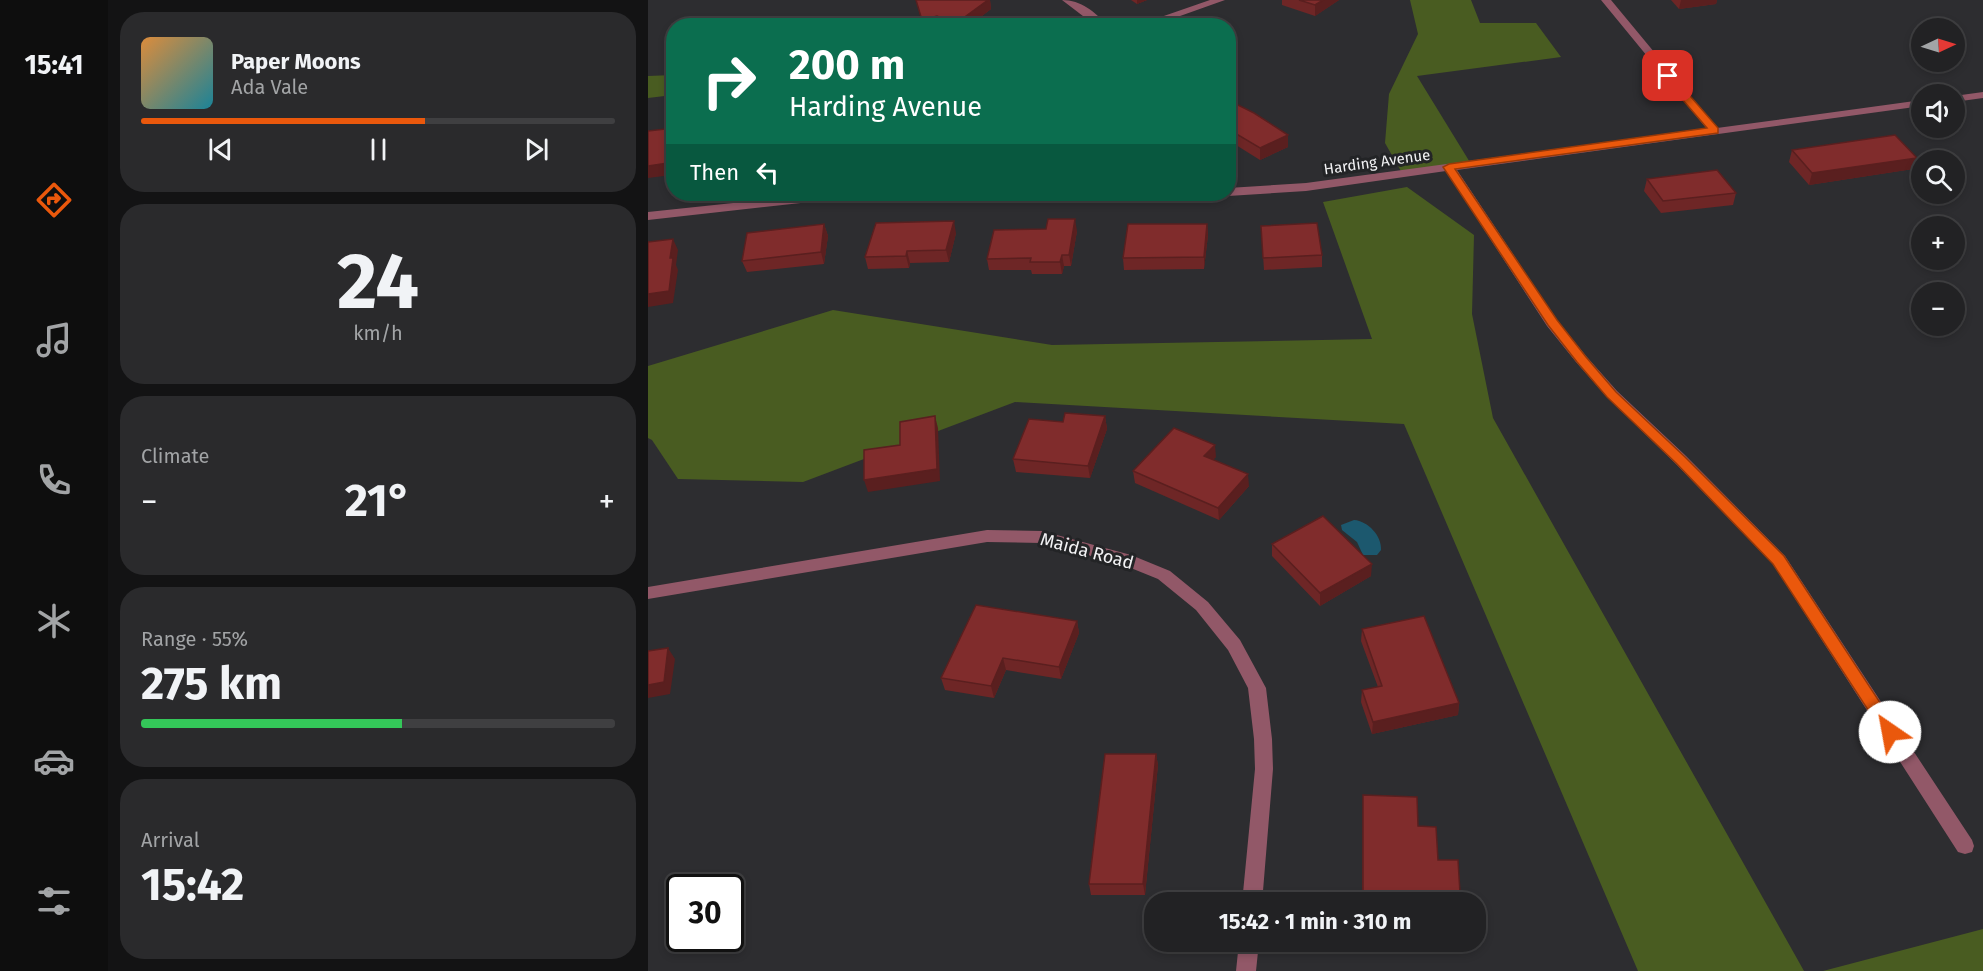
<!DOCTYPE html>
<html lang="en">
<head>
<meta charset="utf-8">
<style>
  :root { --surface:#222224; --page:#2a2a2c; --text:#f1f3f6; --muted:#a2a4a6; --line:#3f3f41; --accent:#ea580c }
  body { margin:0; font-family:"Fira Sans",sans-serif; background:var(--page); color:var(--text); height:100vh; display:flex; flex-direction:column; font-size:22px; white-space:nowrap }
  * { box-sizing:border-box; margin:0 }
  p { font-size:20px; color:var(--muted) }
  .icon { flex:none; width:33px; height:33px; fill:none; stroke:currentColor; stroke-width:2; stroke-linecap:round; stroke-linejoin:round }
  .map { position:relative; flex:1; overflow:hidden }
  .side { display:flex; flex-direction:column; gap:12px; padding:12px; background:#131314; width:540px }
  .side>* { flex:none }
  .banner { position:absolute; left:18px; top:18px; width:570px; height:183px; border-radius:24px; box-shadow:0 3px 9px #0003,0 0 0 2px var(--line); background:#0b6e4f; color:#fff; overflow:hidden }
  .needle { width:39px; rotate:86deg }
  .fabs { position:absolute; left:1263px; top:18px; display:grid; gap:12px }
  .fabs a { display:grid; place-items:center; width:54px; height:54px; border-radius:50%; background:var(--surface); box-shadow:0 3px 9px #0003,0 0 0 2px var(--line); font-size:30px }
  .speed { position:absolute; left:18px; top:874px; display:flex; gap:12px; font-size:30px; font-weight:700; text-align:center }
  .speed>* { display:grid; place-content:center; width:78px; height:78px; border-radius:50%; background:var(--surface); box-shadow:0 3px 9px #0003,0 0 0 2px var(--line); line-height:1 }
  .speed .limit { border:3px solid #111; border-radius:9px; background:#fff; color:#111 }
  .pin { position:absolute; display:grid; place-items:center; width:51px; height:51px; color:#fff; margin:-26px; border-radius:12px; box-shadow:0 3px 9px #0006 }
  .me { position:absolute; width:66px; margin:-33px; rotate:327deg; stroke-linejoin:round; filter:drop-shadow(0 0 4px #0008) }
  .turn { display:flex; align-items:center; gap:21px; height:126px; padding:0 24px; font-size:27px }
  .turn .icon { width:78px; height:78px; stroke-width:2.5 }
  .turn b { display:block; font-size:42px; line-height:51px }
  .then { display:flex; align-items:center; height:57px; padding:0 24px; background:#0003; gap:12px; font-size:22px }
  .big { font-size:45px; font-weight:700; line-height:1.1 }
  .side .tile { flex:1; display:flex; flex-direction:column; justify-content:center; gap:9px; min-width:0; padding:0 21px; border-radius:24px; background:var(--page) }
  .side .dial { align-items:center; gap:0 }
  .dial b { font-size:78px; line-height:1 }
  .song { display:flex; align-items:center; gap:18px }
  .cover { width:72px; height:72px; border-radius:9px; background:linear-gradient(135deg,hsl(30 70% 55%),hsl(190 70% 35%)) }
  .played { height:6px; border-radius:3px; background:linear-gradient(90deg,var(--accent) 60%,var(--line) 60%) }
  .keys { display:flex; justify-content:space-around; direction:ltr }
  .heat { display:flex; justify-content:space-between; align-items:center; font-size:33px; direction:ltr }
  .charge { height:9px; border-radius:4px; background:linear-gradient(90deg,#34c759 55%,var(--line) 0) }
  .trip { position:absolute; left:496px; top:892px; width:342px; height:60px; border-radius:24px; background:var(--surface); box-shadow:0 3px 9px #0003,0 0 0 2px var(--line); font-weight:700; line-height:60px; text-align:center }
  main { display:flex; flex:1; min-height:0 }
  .tab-bar { display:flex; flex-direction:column; width:108px; justify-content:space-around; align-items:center; background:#0e0e0e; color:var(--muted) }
  .tab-bar .icon { width:42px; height:42px }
  .tab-bar .selected { color:var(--accent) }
  .tab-bar b { font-size:27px; color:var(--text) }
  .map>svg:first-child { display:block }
  .green { fill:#495c21 }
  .water { fill:#1c586e }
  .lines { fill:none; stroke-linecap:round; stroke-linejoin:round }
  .street { fill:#925868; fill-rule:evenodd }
  .wall { fill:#6e2626 }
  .shaded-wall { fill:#5a1f1f }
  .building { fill:#802c2c; stroke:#5a1f1f; stroke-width:1.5 }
  .route { fill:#ea580c; stroke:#983908; stroke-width:1.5 }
  .labels { text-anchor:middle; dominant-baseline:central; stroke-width:6; stroke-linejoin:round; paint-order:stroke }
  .far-street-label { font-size:15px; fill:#f2f2f4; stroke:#232426 }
  .street-label { font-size:18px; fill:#f2f2f4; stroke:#232426 }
</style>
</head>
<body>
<main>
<nav class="tab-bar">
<b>15:41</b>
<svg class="icon selected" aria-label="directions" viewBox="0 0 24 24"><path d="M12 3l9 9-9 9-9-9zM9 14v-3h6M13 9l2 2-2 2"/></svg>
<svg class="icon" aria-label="music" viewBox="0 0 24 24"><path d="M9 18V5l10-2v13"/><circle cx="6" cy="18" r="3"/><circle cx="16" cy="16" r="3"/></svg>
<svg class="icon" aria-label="phone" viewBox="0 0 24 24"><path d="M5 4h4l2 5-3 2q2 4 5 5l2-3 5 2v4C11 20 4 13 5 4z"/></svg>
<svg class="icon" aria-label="climate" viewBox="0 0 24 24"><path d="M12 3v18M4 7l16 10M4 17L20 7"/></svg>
<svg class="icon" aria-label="car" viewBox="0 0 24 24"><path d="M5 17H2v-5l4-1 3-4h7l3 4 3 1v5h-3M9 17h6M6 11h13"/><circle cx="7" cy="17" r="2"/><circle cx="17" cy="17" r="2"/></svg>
<svg class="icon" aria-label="filters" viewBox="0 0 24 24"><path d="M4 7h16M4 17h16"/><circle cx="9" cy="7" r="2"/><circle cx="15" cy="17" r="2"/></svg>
</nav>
<section class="side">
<div class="tile">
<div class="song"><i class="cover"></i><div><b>Paper Moons</b><p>Ada Vale</p></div></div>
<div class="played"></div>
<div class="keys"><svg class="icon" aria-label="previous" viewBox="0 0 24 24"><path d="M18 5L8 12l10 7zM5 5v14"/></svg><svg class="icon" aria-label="pause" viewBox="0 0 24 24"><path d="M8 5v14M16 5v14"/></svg><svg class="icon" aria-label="next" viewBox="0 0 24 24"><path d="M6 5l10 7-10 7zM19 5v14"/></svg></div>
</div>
<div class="tile dial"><b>24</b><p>km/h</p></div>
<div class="tile"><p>Climate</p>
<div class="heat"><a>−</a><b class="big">21°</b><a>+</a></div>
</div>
<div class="tile"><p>Range · 55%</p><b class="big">275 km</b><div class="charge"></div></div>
<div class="tile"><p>Arrival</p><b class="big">15:42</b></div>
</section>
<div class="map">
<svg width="1335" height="971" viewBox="0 0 1335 971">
  <rect width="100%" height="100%" fill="#2d2d30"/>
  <path class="green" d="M762,0h61l9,23h56l25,34 -144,19 54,88 -69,9 -17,-30 4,-49 29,-60z
    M25,75v20l-25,3v-22z
    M759,187l67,48 -2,79 21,104 311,553h-166l-234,-547 -389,-22 -212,80 -125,-3 -26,-39 -4,-2v-72l185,-56 219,35 320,-6 -49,-137z
    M1335,929v42h-160z"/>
  <path class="water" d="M706,520c14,1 28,16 27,30l-4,5h-14l-6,-13 -15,-12 -1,-5z"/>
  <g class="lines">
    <path class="street" d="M414,0c19,0 33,12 46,26h-12z
      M562,0h15l-73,26h-17z
      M953,0h10l106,128 205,-28v6l-465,64 100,150 29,36 31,35 69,65 99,100 187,284 2,6 -2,6 -7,2 -7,-2 -185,-288 -97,-100 -69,-67 -31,-35 -29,-36 -101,-155 -140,20 -78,5 -5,-2h5v-6l78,-5 401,-54z
      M1335,92v6l-29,4v-6z
      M171,194h81l-6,4 -75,3 -171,19v-8z
      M339,530l55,1 89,24 39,16 38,31 32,38 26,48 6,51 1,30 -11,134h-20l13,-134 -1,-30 -6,-51 -20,-38 -32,-40 -38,-31 -37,-15 -79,-21 -55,-1 -339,57v-12z
      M591,942h20l-3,29h-20z"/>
  </g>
  <path class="wall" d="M268,0h74l1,9 -22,17h-46z
    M483,0h16l-10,4z
    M634,0h57l-24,16 -33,-11z
    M1023,0h46l-1,4 -37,5z
    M580,100l60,47 -28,13 -32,-20z
    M1144,150l125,8 -4,11 -104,16 -20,-23z
    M999,179l89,14 -3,12 -72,8 -17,-22z
    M176,224l4,12 -4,28 -77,8 -5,-11z
    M559,224l1,11 -4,34 -80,1 -1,-12z
    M613,226l61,29v12l-58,3z
    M429,231l-6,35h-7l-2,8h-30l-1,-4h-42l-2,-11z
    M308,233l-7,29 -39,1 -1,5 -41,1 -3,-12z
    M457,416l2,13 -17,49 -74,-6 -3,-13 50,-37z
    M568,457l-3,2 36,27 -30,34 -84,-37 -2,-12z
    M624,544l99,32 -51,30 -48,-50z
    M429,621l2,12 -18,46 -55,-9 -12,28 -49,-8 -4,-12z
    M714,629l97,74 -1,12 -86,19 -11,-32 1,-12 16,-3 -17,-46z
    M508,754l2,11 -13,130h-54l-2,-11z
    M715,795l55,31 20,34 22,33 -2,10h-96z"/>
  <path class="shaded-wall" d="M340,0h2l1,9 -22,17h-14v-2z
    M489,0h10l-10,4z
    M675,0h16l-24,16v-11z
    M1033,0h36l-1,4 -37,5z
    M289,16l2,10h-16l-1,-6z
    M26,128v37l-2,10 -24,3v-12z
    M640,135v12l-28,13v-12z
    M1269,158l-4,11 -104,16 3,-12z
    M427,219l2,12 -6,35 -2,-11z
    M306,221l2,12 -7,29 -3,-12z
    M176,224l4,12 -4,28 -3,-12z
    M559,224l1,11 -4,34v-12z
    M25,239l5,11 -2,15 2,5 -5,33 -25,4v-13l22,-36z
    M259,251l3,12 -1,5 -3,-12z
    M414,255l2,11 -2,8 -2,-12z
    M287,416l3,12 2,53 -72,11 -4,-12z
    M457,416l2,13 -17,49 -2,-12z
    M567,445l1,12 -11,11 -1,-12z
    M600,474l1,12 -30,34 -1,-12z
    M724,564l-1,12 -51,30v-13z
    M429,621l2,12 -18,46 -2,-12z
    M20,648l7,11 -5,35 -22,4v-13z
    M355,658l3,12 -12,28 -3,-12z
    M811,703l-1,12 -86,19 1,-12z
    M508,754l2,11 -13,130 -2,-11z"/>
  <path class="building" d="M268,0h72l-33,24 -18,-8 -15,4z
    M651,0h24l-8,5z
    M580,100l26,13 34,22 -28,13 -32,-19z
    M26,128l-6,35 -20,3v-35z
    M1247,135l22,23 -105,15 -20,-23z
    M1069,170l19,23 -73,8 -16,-22z
    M400,219h27l-6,36h-7l-2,7h-30l1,-4 -44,1 7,-29 52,-1z
    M306,221l-8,29 -39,1 -1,5 -41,1 11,-34z
    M669,223l5,32 -59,3 -2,-32z
    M176,224l-3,28 -79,9 5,-28z
    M480,224h79l-3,33 -81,1z
    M25,239l-3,19h3l-4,33 -21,3v-52z
    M417,413l40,3 -17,50 -75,-7 16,-40 34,3z
    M287,416l2,53 -73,11v-30l36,-5v-23z
    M526,428l41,17 -11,11 44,18 -30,34 -85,-37z
    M675,516l49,48 -52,29 -48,-49z
    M328,605l101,16 -18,46 -56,-9 -12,28 -50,-8z
    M776,616l35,87 -86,19 -11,-32 20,-4 -20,-57z
    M20,648l-4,34 -16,3v-34z
    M457,754h51l-13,130h-54z
    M715,795l54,2 1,29 18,1 2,33h20l2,33 -38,-1v11h-59z"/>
  <path class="route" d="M1016,74h7l47,54v5l-263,36 102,151 29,37 30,35 69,65 99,99 112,171 2,5 -2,4 -6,2 -5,-2 -112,-172 -97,-101 -69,-66 -30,-35 -29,-37 -105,-158 6,-3 258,-36 -43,-50z"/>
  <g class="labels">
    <g class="far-street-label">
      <text transform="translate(729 162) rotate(-8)">Harding Avenue</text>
    </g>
    <g class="street-label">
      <text transform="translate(439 551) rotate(15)">Maida Road</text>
    </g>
  </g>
</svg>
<div class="fabs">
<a><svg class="needle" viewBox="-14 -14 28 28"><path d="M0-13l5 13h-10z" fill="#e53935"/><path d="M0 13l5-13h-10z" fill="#a2a4a6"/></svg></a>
<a><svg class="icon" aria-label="sound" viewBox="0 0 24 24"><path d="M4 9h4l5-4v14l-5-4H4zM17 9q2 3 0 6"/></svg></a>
<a><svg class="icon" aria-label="search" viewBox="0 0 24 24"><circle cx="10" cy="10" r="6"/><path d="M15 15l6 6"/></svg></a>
<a>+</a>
<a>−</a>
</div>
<div class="speed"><div class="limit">30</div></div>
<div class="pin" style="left:1020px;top:76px;background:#d93025"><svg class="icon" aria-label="arrive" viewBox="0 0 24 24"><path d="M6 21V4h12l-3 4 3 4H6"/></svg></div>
<svg class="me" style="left:1242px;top:732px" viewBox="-20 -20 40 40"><circle r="19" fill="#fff"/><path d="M0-13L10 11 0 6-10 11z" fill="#ea580c"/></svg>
<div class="trip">15:42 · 1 min · 310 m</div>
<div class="banner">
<div class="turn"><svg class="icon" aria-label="right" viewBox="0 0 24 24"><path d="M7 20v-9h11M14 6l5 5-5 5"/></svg><div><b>200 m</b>Harding Avenue</div></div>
<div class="then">Then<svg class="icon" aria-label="left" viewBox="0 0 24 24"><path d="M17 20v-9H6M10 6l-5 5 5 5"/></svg></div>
</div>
</div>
</main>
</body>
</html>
